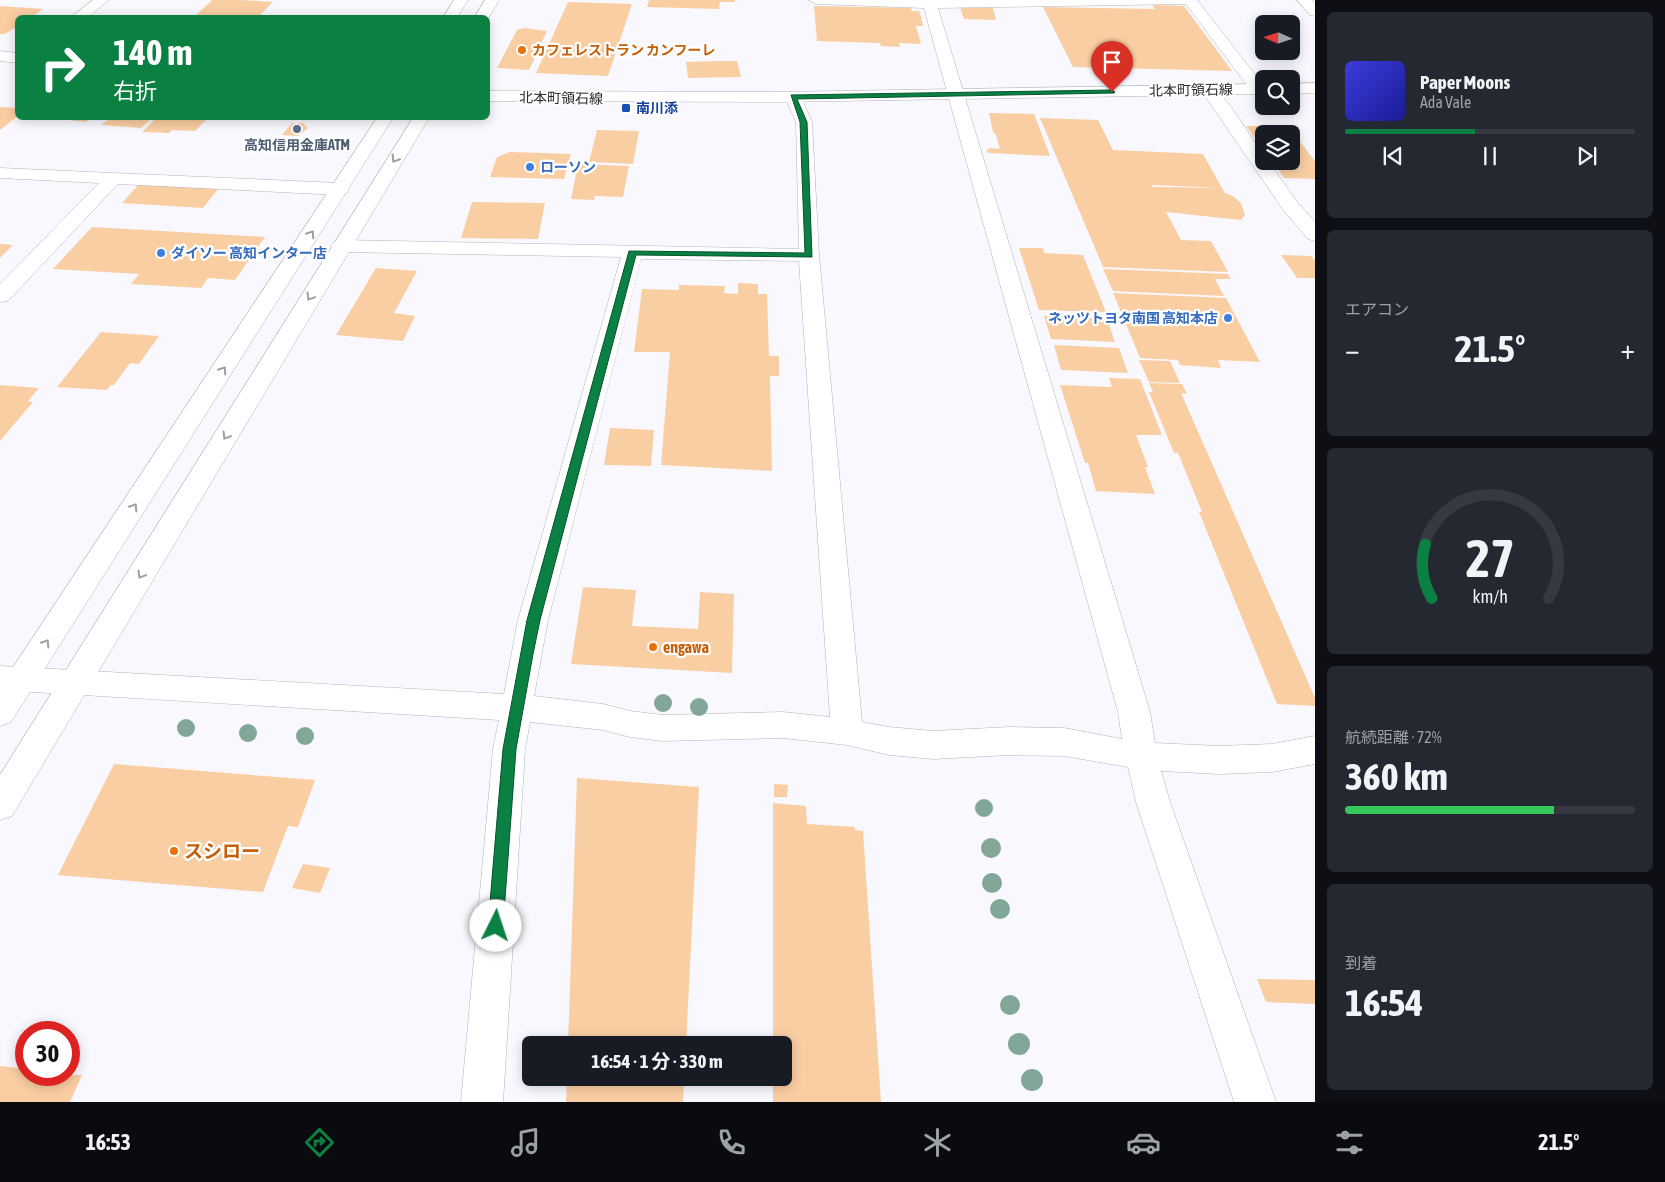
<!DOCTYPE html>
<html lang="ja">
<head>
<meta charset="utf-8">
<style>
  :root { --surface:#171b24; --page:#242831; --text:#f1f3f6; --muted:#9ea1a6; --line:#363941; --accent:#0b8043 }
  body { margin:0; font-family:"Asap Condensed","Noto Sans JP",sans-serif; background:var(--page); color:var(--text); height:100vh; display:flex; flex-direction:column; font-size:19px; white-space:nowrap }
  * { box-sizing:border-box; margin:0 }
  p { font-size:16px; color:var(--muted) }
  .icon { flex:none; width:28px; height:28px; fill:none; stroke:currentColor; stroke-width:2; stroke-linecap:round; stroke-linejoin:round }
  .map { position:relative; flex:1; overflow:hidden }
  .panel { display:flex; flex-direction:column; gap:12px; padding:12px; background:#0d0f14; width:350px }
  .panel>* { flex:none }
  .banner { position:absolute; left:15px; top:15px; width:475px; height:105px; border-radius:8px; box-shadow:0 2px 12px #0003; background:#0b8043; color:#fff; overflow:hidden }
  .needle { width:32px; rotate:273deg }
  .buttons { position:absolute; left:1255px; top:15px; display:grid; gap:10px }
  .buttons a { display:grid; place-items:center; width:45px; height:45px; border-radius:8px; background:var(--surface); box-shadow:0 2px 12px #0003; font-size:25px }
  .speed { position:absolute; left:15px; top:1021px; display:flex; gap:10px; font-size:25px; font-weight:700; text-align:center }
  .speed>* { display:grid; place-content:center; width:65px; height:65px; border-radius:50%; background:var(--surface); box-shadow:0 2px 12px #0003; line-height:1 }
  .speed .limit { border:8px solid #d22; background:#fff; color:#111 }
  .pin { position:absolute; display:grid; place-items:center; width:42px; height:42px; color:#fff; margin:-51px -21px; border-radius:50% 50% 50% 0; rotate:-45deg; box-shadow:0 0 5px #0007 }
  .pin .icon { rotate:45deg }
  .me { position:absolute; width:55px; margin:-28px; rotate:4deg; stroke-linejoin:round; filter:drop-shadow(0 0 4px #0008) }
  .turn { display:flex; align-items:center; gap:18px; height:105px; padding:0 15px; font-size:22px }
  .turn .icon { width:65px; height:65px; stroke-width:2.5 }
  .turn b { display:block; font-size:35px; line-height:42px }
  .big { font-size:38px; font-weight:700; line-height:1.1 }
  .panel .widget { flex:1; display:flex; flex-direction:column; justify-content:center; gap:8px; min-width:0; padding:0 18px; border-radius:8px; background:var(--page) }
  .panel .dial { align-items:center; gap:0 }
  .dial svg { height:130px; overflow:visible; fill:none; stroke:var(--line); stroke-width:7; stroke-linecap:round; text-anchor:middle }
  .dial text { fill:var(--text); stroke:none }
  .song { display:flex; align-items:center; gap:15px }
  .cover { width:60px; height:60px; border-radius:8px; background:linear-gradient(135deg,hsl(240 70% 55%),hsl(240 70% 35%)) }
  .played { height:5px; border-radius:2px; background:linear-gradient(90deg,var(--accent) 45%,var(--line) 45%) }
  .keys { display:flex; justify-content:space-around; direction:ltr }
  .heat { display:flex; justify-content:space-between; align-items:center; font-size:28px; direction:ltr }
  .charge { height:8px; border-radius:4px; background:linear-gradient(90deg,#34c759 72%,var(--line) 0) }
  .trip { position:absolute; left:522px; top:1036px; width:270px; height:50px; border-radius:8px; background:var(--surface); box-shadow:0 2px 12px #0003; font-weight:700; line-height:50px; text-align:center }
  .tab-bar { display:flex; height:80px; justify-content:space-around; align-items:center; background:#090b0e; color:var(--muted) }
  .tab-bar .icon { width:35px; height:35px }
  .tab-bar .active { color:var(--accent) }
  .tab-bar b { font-size:22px; color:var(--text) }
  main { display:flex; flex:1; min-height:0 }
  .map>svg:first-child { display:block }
  .building { fill:#facea3 }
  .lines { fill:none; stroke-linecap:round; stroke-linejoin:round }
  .minor-casing { stroke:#b2b2ba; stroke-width:1 }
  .tertiary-casing { stroke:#b2b2ba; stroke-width:1 }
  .secondary-casing { stroke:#b2b2ba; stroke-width:1 }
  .minor { fill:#fff; fill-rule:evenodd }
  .tertiary { fill:#fff; fill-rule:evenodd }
  .secondary { fill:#fff; fill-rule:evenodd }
  .tree { fill:#82a697 }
  .oneway { stroke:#9f9fa0 }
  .route { fill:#0b8043; stroke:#07532c }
  .food-dot { fill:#e8710a; stroke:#fff; stroke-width:2 }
  .transit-dot { fill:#1a4fb4; stroke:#fff; stroke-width:2 }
  .service-dot { fill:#5c6f8a; stroke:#fff; stroke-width:2 }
  .shop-dot { fill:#3f7fe0; stroke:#fff; stroke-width:2 }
  .labels { text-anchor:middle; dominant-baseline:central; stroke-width:4.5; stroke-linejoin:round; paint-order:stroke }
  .far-food-label { font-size:14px; font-weight:bold; fill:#c56008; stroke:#fff; text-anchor:start }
  .far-street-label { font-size:14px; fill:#29292c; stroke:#fff }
  .far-transit-label { font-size:14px; font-weight:bold; fill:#164399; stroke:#fff; text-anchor:start }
  .far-service-label { font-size:14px; font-weight:bold; fill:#4e5e75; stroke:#fff }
  .far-shop-label { font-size:14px; font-weight:bold; fill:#366cbe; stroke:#fff; text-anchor:start }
  .food-label { font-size:16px; font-weight:bold; fill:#c56008; stroke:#fff; text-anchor:start }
  .near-food-label { font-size:19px; font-weight:bold; fill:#c56008; stroke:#fff; text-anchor:start }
</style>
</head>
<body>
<main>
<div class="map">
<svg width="1315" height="1102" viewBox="0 0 1315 1102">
  <rect width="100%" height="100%" fill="#f8f8fe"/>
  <path class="building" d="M212,0h28l33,2 -16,16h-64z
    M649,0h86v2h-15l-1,7 -72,-2z
    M568,2l64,2 -24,72 -72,-3z
    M1152,5l32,1 48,65 -159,-4 -30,-60 112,2z
    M0,6l43,3 -13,9h-12v8l-13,8h-5z
    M814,6l97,2 1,3h7l2,6 2,9h-7l5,18 -22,-1 1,4 -19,-1 -1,-3 -63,-2z
    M960,7l33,1 3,12 -32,-1z
    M524,28l23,3 -18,39 -32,-2 20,-38z
    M719,61h18l4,16 -53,1 -2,-16z
    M0,107l18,1v8l-18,14z
    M989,113l45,1 16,42 -60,-3 -4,-1 3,-4 11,1 -4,-14 -3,-3z
    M51,118h39l-4,4z
    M110,118h42l-11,10 -40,-3z
    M156,118h52l-13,13 -23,-1 -3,3 -27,-1z
    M1040,118l58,2 15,30 90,4 19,34 -70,-3 1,2 69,1 3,5 8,3 8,7 4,12 -4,5 -75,-8 15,28 30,1 17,31 -125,-5z
    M292,123h11l5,5 -10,8 -16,-1z
    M1246,126h42l27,35v18l-31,-1 -12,-17h19v-27h-27v16z
    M597,130l42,1 -6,33 -44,-2z
    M510,152l61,2 -7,25 -74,-2 7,-20z
    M578,164l51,2 -6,31 -28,-1 -1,4 -23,-1z
    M139,184l79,5 -15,19 -81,-5z
    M472,202l73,1 -7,36 -77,-1z
    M92,227l173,10 -30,43 -27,-2 -7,10 -70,-4 8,-10 -86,-5z
    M0,244l13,1 -13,13z
    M1019,248h24l1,5 39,2 23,57 -67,-2z
    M1281,255l31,1 3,5v17h-18z
    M376,268l41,3 -23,42 21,3 -12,25 -67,-6z
    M1103,269l125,5 3,5h-16l9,17 -111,-5z
    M738,283l20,1v10h9l2,62h10v20h-9l2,95 -111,-6 9,-113h-36l8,-63 37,1v-5l46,1 -1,7 14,1z
    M1113,293l113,5 34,64 -42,-2 3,8 -41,-3 -2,-5 -38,-2z
    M1044,316l63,3 8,23 -64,-3z
    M101,332l58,4 -20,28 -9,-1 -16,22h-3l-4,5 -50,-3z
    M1054,345l65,3 9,25 -67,-3z
    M1139,360l31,1 10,22 -31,-1z
    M1109,378l31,1 22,56h-26l12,32h-3l10,27 -59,-3 -8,-28h-3l-25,-78 52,2z
    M1149,383l33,1 5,10 -6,-1 134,305v8l-38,-2 -78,-192h3l-24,-59h-4l-25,-61h4z
    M0,385l39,3 -11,13 5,1 -33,39z
    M610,428l44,2 -3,36 -47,-1z
    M583,587l53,3 -4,36 66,3 2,-37 34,2 -2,79 -161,-9z
    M114,764l201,16 -17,47 -10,-1 -25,66 -205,-17z
    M577,778l122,9 -13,258h-118z
    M774,784l14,1 -1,12h-13z
    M773,803l33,3 1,18 48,3v3l8,1 18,271h-108v-24h11v-33h-11z
    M303,864l27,4 -10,25 -28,-5z
    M1257,979l58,1v24l-49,-2z
    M0,1066l26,3v6h56l-12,27h-70z
    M567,1078h117l-1,24h-117z"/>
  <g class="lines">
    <g class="minor-casing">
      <path id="minor" d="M93,0h16l-22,18h-17z
        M809,0h388l67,86v6h-12l-66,-88 -248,4 212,704 5,31 64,3 53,-2 43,-8v28l-43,8 -53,2 -58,-3 9,31 106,300h-42l-98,-300 -8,-35 -64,-11 -55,-1 -76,4 -44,-4 -42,-10 -64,-7 -120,3 -33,-4 -27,-7 -73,-8 -5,27 -22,353h-42l32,-353 6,-29 -499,-30v-24l504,28 14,-74 103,-363 -280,-5 -7,-2 -3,-4 3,-4 7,-2 458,9 -3,-127 -11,-25 2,-3h12l2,3 11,25 7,133 43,467 27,5 44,4 76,-4 55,1 58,11 -4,-27 -194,-704 -108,-4zM641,259l158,2 31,456 -47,-5 -120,3 -33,-4 -27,-7 -69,-8 14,-76z
        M1297,0h15l3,4v12l-5,-1z
        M1209,85c13,3 45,57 55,71v5h4l30,42 17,19v19l-7,-2 -24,-28 -83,-121 2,-3z
        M0,168l340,15 7,2 2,4 -2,4 -7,2 -222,-11 -110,117 -8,1v-18l99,-101 -99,-5z"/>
    </g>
    <g class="tertiary-casing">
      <path id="tertiary" d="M454,0h14l-11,18h-14z
        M485,0h14l-11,19 -14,-1z
        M377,118h16l-382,604 -11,4v-39z
        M413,118h16l-417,698 -12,4v-45z"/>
    </g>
    <g class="secondary-casing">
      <path id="secondary" d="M0,51l18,2v10l-18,-2z
        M1315,83v10l-24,1v-10z
        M1264,84v10l-485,8 -291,-1v-10l291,1z"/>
    </g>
    <use href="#minor" class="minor"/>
    <use href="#tertiary" class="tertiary"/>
    <use href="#secondary" class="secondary"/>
  </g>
  <g class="tree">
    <circle cx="663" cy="703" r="9"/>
    <circle cx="699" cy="707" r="9"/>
    <circle cx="186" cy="728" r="9"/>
    <circle cx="248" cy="733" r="9"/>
    <circle cx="305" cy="736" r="9"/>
    <circle cx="984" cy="808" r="9"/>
    <circle cx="991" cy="848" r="10"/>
    <circle cx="992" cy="883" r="10"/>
    <circle cx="1000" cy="909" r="10"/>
    <circle cx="1010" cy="1005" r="10"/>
    <circle cx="1019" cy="1044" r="11"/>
    <circle cx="1032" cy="1080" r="11"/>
  </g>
  <defs><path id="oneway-chevron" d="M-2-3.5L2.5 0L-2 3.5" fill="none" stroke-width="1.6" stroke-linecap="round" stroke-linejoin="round" transform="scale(1.25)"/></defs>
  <g class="oneway">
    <use href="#oneway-chevron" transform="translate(395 159) rotate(122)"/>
    <use href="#oneway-chevron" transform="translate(311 234) rotate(-57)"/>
    <use href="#oneway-chevron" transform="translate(310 297) rotate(121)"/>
    <use href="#oneway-chevron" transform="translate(223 370) rotate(-57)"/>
    <use href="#oneway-chevron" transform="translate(226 436) rotate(121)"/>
    <use href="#oneway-chevron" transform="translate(134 507) rotate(-57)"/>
    <use href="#oneway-chevron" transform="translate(141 575) rotate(121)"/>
    <use href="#oneway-chevron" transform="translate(46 643) rotate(-57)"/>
  </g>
  <path class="route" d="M1112,90l3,2 -1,1 -317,6 10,23 5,135 -176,-2 -96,365 -7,34 -17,95 -13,177 -2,5 -5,2 -6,-2 -2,-5 15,-177 24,-129 102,-369 176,2 -5,-131 -9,-27z"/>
  <g class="food-dot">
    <circle cx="522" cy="50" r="5"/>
    <circle cx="653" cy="647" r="5"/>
    <circle cx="174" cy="851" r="5"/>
  </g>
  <rect class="transit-dot" x="621" y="103" width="10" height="10" rx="2.5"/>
  <circle class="service-dot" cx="297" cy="129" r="5"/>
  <g class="shop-dot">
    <circle cx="530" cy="167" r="5"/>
    <circle cx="161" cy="253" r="5"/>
    <circle cx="1228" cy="318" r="5"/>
  </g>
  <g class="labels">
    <g class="far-food-label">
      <text x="532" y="50">カフェレストラン カンフーレ</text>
    </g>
    <g class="far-street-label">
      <text transform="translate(1191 90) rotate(-1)">北本町領石線</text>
      <text transform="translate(561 98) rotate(1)">北本町領石線</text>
    </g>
    <g class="far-transit-label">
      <text x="636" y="108">南川添</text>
    </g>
    <g class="far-service-label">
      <text x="297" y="145">高知信用金庫ATM</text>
    </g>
    <g class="far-shop-label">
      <text x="540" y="167">ローソン</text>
      <text x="171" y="253">ダイソー 高知インター店</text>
      <text x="1218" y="318" text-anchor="end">ネッツトヨタ南国 高知本店</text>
    </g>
    <g class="food-label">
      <text x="663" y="647">engawa</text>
    </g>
    <g class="near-food-label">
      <text x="184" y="851">スシロー</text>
    </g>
  </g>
</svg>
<div class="buttons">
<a><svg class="needle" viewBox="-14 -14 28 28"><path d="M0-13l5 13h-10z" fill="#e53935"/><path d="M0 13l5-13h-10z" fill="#9ea1a6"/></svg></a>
<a><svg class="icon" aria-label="search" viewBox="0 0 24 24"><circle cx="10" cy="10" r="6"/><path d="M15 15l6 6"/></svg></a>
<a><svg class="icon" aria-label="layers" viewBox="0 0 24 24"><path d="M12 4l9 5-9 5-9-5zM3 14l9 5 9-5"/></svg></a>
</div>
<div class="speed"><div class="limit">30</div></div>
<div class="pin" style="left:1112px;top:92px;background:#d93025"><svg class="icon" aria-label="arrive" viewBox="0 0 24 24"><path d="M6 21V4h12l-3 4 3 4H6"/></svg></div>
<svg class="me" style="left:496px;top:926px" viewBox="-20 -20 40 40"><circle r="19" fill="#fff"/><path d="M0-13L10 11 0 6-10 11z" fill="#0b8043"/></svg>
<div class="trip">16:54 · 1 分 · 330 m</div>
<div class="banner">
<div class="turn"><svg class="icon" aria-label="right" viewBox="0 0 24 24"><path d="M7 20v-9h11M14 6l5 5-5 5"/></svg><div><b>140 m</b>右折</div></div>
</div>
</div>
<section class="panel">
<div class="widget">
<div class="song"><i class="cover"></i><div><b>Paper Moons</b><p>Ada Vale</p></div></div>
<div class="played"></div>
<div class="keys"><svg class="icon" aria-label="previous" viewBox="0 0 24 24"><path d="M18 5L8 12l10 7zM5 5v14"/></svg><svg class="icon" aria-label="pause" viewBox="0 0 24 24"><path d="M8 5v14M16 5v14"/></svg><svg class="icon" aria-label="next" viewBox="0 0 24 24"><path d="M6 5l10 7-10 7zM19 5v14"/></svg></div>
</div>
<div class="widget"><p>エアコン</p>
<div class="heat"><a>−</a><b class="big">21.5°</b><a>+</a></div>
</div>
<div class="widget dial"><svg viewBox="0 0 100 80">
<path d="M14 69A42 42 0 1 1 86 69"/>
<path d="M14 69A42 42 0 0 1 10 36" stroke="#0b8043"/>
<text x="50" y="56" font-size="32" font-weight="700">27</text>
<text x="50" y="72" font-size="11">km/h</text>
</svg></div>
<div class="widget"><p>航続距離 · 72%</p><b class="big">360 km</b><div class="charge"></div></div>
<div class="widget"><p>到着</p><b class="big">16:54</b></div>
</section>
</main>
<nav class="tab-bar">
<b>16:53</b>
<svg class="icon active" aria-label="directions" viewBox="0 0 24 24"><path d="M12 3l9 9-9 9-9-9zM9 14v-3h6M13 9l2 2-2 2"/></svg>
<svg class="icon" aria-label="music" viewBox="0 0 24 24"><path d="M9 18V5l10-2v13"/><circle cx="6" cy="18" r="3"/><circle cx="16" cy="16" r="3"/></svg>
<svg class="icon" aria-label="phone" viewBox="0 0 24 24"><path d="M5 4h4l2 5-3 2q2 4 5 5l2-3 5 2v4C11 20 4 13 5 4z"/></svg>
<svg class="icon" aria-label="climate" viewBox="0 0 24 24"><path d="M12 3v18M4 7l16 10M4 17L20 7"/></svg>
<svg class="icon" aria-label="car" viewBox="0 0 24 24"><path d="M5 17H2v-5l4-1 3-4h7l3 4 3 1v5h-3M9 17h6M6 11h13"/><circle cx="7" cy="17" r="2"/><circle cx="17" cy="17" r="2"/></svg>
<svg class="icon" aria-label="filters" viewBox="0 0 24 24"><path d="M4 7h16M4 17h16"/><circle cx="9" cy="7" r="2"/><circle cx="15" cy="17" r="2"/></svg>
<b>21.5°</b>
</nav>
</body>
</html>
